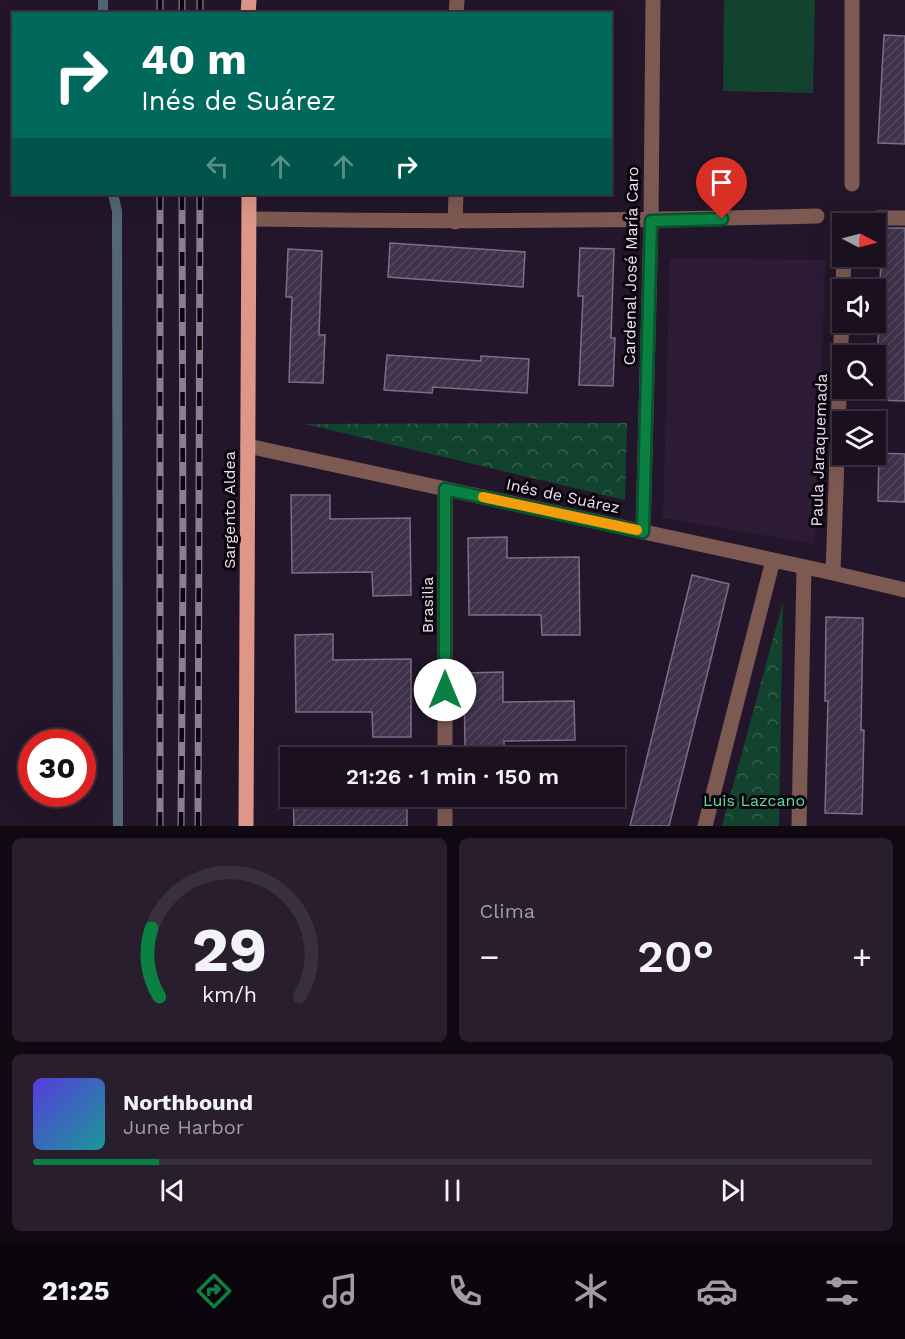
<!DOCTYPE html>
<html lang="es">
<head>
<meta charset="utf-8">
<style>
  :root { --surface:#1b1020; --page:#281e2d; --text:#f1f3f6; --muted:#a09da5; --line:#39303e; --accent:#0b8043 }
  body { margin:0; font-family:"Work Sans",sans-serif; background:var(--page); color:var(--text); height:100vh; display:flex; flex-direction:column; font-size:22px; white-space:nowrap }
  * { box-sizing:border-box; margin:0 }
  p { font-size:20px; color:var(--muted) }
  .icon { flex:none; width:33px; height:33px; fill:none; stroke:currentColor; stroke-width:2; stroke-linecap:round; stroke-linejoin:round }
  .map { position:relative; height:826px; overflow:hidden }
  .details { display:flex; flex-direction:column; gap:12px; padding:12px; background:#0f0912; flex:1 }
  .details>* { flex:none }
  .top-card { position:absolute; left:12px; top:12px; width:600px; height:183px; border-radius:0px; box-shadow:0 6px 24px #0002,0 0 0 2px var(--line); background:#00695c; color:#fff; overflow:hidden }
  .needle { width:39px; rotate:96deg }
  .fabs { position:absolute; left:832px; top:213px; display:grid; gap:12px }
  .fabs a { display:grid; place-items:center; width:54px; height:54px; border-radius:0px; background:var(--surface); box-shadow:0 6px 24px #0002,0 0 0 2px var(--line); font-size:30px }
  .speed { position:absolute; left:18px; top:729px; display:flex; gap:12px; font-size:30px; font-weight:700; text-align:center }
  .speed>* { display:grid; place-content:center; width:78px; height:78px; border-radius:50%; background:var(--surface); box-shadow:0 6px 24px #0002,0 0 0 2px var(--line); line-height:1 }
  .speed .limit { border:9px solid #d22; background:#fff; color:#111 }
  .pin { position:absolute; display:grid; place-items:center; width:51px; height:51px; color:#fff; margin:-62px -26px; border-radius:50% 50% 50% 0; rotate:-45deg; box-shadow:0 0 6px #0007 }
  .pin .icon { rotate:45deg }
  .me { position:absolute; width:66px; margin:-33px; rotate:0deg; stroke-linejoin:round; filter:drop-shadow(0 0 4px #0008) }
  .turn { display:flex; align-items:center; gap:21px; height:126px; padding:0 30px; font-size:27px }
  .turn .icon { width:78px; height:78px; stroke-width:2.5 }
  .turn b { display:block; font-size:42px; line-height:51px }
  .lanes { display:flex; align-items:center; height:57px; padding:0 30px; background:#0003; justify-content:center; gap:30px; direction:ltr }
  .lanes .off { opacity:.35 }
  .big { font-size:45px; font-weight:600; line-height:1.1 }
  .details .tile { flex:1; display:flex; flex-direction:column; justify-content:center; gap:9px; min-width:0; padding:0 21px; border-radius:9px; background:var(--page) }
  .details .dial { align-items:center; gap:0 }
  .dial svg { height:156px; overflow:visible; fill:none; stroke:var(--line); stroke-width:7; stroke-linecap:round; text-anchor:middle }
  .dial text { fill:var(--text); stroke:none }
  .song { display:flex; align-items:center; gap:18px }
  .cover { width:72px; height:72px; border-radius:9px; background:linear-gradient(135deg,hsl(250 70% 55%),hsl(180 70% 35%)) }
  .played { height:6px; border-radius:3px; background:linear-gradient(90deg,var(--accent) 15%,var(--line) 15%) }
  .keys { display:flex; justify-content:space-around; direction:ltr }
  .heat { display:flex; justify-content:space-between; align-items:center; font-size:33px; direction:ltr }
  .details .tiles { flex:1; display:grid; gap:12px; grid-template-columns:1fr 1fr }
  .tile:last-child { grid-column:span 2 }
  .trip { position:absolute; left:280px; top:747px; width:345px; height:60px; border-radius:0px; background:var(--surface); box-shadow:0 6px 24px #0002,0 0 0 2px var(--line); font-weight:600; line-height:60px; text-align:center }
  .dock { display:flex; height:96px; justify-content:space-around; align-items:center; background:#0b060d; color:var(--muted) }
  .dock .icon { width:42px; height:42px }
  .dock .on { color:var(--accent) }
  .dock b { font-size:27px; color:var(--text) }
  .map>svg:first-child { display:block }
  .built { fill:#2e1b35 }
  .grass { fill:#12432e }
  .park { fill:url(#park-crowns) }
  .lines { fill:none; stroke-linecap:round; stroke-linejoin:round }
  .stream { stroke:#546774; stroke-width:10 }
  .building { fill:url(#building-hatch); stroke:#7a6e88; stroke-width:1.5 }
  .minor { stroke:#7c5a52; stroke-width:15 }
  .major { stroke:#de9787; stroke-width:15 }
  .rail-casing { stroke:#8a7e8f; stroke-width:7 }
  .rail { stroke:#0a050d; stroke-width:4.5; stroke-dasharray:14; stroke-linecap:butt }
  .route-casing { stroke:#07532c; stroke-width:15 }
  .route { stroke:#0b8043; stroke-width:10 }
  .slow { stroke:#f59e0b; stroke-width:10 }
  .labels { text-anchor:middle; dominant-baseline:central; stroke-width:6; stroke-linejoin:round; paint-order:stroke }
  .street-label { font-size:16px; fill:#ede3f1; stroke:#0a050d }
  .park-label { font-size:16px; fill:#63dba4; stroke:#0a050d }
</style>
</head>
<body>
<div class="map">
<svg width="905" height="826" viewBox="0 0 905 826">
  <defs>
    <pattern id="park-crowns" width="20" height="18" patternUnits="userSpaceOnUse" patternTransform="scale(1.5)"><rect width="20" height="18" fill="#12432e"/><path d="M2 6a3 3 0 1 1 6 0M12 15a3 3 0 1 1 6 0" fill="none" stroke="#355e4d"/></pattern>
    <pattern id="building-hatch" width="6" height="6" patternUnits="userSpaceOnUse" patternTransform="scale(1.5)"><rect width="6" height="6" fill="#3f334b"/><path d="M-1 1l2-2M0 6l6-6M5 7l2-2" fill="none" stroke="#52475d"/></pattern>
  </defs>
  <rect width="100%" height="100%" fill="#24162a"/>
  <path class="built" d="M670,258l156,2 -12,284 -151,-26z"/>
  <path class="grass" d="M724,0h91l-2,93 -90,-2z"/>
  <path class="park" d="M627,423l-2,77 -320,-76z
    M783,602l-4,224h-57z"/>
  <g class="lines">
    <path class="stream" d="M103,14v-14
      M113,194l4,17 1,615"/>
  </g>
  <path class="building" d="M884,35l21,1v108l-27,-1z
    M882,228h23v173l-29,-1z
    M390,243l135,9 -2,35 -135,-10z
    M580,248l34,1 -3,89h4l-2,48 -34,-1 4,-89h-5z
    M288,249l34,2 -3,84h6l-2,48 -34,-1 3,-85h-6z
    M387,355l94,6v-5l48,3 -2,34 -94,-6 -1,6 -48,-3z
    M879,453l26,1v48l-27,-1z
    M291,495h39v24l80,-1 1,77 -38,1 -1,-24 -80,1z
    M507,537v21l72,-1 1,78h-38l-1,-20h-72l-1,-77z
    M692,575l37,9 -18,75 -42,167h-39z
    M826,617l37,1 -2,112h3l-2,84 -37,-1 3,-112h-3z
    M333,634v26l78,-1v78h-38l-1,-25h-76l-1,-77z
    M503,672v30l71,-1 1,39 -71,1v9h-39l-1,-77z
    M293,796h114v30h-113z"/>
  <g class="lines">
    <path class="minor" d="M456,14l1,-14
      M852,184v-184
      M877,218h28
      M249,219c189,3 378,2 568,-3
      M455,222l1,-28
      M248,446l585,127 72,17
      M643,532l8,-311 2,-221
      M833,573l11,-317
      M445,758v-269
      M445,826v-30
      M705,826l68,-266
      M799,826l5,-259"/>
    <path class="major" d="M248,14l1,-14
      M246,826l3,-632"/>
    <g class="rail-casing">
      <path id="rail" d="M182,0v14
        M160,14v-14
        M200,14v-14
        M160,826v-632
        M181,826l2,-259 -1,-373
        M198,826l2,-632"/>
    </g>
    <use href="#rail" class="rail"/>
  </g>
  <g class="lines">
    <g class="route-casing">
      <path id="route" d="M445,690v-201l198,43 8,-311 71,-2"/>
    </g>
    <use href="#route" class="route"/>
    <path class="slow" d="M483,497l154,33"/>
  </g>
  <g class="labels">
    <g class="street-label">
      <text transform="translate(631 266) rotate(-89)">Cardenal José María Caro</text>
      <text transform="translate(819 450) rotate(-88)">Paula Jaraquemada</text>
      <text transform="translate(563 496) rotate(12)">Inés de Suárez</text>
      <text transform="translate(229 510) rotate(-90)">Sargento Aldea</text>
      <text transform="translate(427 605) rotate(-90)">Brasilia</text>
    </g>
    <g class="park-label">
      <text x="754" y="800">Luis Lazcano</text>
    </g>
  </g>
</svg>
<div class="fabs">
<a><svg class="needle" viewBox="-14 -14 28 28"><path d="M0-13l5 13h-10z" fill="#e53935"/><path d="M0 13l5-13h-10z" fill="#a09da5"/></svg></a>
<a><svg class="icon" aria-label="sound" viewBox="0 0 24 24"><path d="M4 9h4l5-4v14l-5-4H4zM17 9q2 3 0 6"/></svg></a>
<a><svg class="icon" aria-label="search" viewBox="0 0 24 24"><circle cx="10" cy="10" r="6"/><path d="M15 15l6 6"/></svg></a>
<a><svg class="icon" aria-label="layers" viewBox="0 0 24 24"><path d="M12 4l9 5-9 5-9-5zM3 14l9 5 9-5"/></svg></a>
</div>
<div class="speed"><div class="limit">30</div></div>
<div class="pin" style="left:722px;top:219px;background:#d93025"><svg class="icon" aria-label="arrive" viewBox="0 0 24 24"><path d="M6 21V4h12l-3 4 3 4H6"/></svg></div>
<svg class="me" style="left:445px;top:690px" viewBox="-20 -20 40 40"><circle r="19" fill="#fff"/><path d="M0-13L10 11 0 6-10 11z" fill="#0b8043"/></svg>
<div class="trip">21:26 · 1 min · 150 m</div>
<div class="top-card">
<div class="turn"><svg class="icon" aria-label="right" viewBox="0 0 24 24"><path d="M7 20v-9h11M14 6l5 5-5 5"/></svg><div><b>40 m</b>Inés de Suárez</div></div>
<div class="lanes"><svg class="icon off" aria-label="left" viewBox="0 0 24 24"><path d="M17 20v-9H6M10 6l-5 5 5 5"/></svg><svg class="icon off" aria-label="ahead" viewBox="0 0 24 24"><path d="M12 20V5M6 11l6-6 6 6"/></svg><svg class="icon off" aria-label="ahead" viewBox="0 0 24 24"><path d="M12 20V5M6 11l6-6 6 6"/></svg><svg class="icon" aria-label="right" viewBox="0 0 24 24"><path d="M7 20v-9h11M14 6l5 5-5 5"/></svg></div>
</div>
</div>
<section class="details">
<div class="tiles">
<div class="tile dial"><svg viewBox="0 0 100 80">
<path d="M14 69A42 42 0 1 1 86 69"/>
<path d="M14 69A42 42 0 0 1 10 34" stroke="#0b8043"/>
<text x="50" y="56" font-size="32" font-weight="700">29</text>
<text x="50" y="72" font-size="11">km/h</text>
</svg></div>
<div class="tile"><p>Clima</p>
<div class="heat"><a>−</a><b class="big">20°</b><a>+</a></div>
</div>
<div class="tile">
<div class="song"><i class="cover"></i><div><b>Northbound</b><p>June Harbor</p></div></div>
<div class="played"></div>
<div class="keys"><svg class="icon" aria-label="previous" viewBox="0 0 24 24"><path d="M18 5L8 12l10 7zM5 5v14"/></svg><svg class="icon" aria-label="pause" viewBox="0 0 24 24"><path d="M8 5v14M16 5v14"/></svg><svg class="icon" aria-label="next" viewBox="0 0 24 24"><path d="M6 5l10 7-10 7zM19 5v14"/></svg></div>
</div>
</div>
</section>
<nav class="dock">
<b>21:25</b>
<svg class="icon on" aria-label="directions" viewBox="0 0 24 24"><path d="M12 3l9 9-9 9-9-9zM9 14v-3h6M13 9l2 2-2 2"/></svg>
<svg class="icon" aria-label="music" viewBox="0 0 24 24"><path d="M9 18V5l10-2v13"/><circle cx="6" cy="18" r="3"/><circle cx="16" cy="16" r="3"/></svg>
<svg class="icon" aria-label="phone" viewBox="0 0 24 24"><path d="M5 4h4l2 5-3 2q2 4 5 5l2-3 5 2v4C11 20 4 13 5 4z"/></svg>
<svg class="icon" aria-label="climate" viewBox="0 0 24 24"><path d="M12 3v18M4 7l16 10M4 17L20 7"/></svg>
<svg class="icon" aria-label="car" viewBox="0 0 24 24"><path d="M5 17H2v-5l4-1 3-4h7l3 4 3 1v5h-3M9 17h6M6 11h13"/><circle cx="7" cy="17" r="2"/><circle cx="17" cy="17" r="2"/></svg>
<svg class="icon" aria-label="filters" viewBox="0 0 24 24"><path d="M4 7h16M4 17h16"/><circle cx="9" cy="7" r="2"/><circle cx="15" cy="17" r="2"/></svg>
</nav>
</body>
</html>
